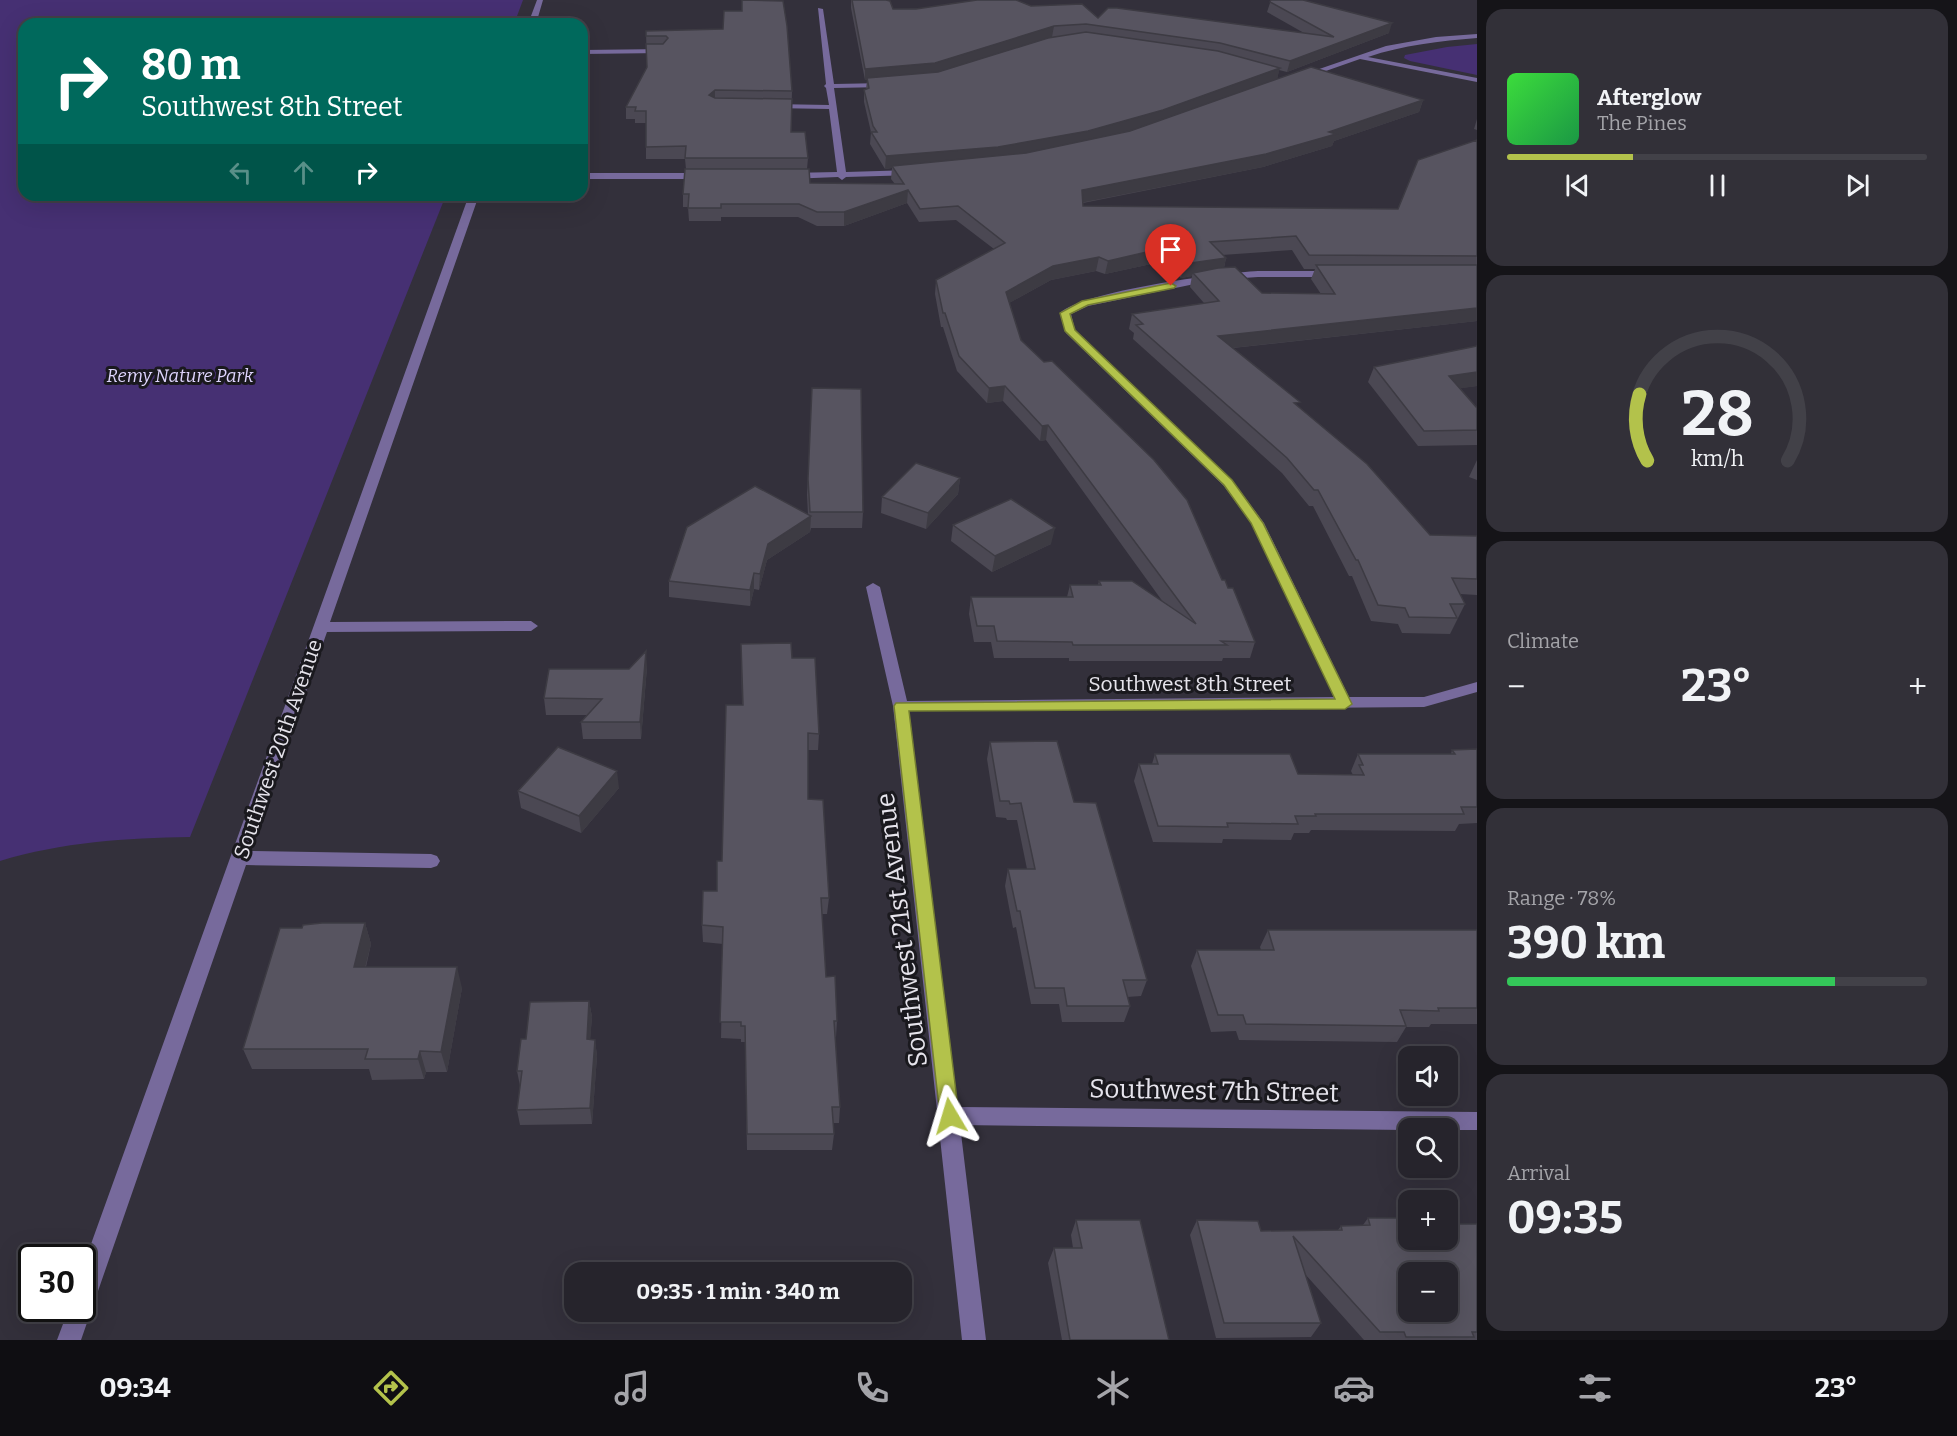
<!DOCTYPE html>
<html lang="en">
<head>
<meta charset="utf-8">
<style>
  :root { --surface:#26242c; --page:#323038; --text:#f1f3f6; --muted:#a4a4a9; --line:#424148; --accent:#b3c24b }
  body { margin:0; font-family:Bitter,serif; background:var(--page); color:var(--text); height:100vh; display:flex; flex-direction:column; font-size:22px; white-space:nowrap }
  * { box-sizing:border-box; margin:0 }
  p { font-size:20px; color:var(--muted) }
  .icon { flex:none; width:33px; height:33px; fill:none; stroke:currentColor; stroke-width:2; stroke-linecap:round; stroke-linejoin:round }
  .map { position:relative; flex:1; overflow:hidden }
  .side { display:flex; flex-direction:column; gap:9px; padding:9px; background:#151418; width:480px }
  .side>* { flex:none }
  .banner { position:absolute; left:18px; top:18px; width:570px; height:183px; border-radius:18px; box-shadow:0 6px 24px #0002,0 0 0 2px var(--line); background:#00695c; color:#fff; overflow:hidden }
  .fabs { position:absolute; left:1398px; top:1046px; display:grid; gap:12px }
  .fabs a { display:grid; place-items:center; width:60px; height:60px; border-radius:12px; background:var(--surface); box-shadow:0 6px 24px #0002,0 0 0 2px var(--line); font-size:30px }
  .speed { position:absolute; left:18px; top:1244px; display:flex; gap:12px; font-size:30px; font-weight:700; text-align:center }
  .speed>* { display:grid; place-content:center; width:78px; height:78px; border-radius:50%; background:var(--surface); box-shadow:0 6px 24px #0002,0 0 0 2px var(--line); line-height:1 }
  .speed .limit { border:3px solid #111; border-radius:9px; background:#fff; color:#111 }
  .pin { position:absolute; display:grid; place-items:center; width:51px; height:51px; color:#fff; margin:-62px -26px; border-radius:50% 50% 50% 0; rotate:-45deg; box-shadow:0 0 6px #0007 }
  .pin .icon { rotate:45deg }
  .me { position:absolute; width:66px; margin:-33px; rotate:353deg; stroke-linejoin:round; filter:drop-shadow(0 0 4px #0008) }
  .turn { display:flex; align-items:center; gap:21px; height:126px; padding:0 24px; font-size:27px }
  .turn .icon { width:78px; height:78px; stroke-width:2.5 }
  .turn b { display:block; font-size:42px; line-height:51px }
  .lanes { display:flex; align-items:center; height:57px; padding:0 24px; background:#0003; justify-content:center; gap:30px; direction:ltr }
  .lanes .off { opacity:.35 }
  .big { font-size:45px; font-weight:700; line-height:1.1 }
  .side .widget { flex:1; display:flex; flex-direction:column; justify-content:center; gap:9px; min-width:0; padding:0 21px; border-radius:18px; background:var(--page) }
  .side .dial { align-items:center; gap:0 }
  .dial svg { height:156px; overflow:visible; fill:none; stroke:var(--line); stroke-width:7; stroke-linecap:round; text-anchor:middle }
  .dial text { fill:var(--text); stroke:none }
  .song { display:flex; align-items:center; gap:18px }
  .cover { width:72px; height:72px; border-radius:9px; background:linear-gradient(135deg,hsl(120 70% 55%),hsl(140 70% 35%)) }
  .played { height:6px; border-radius:3px; background:linear-gradient(90deg,var(--accent) 30%,var(--line) 30%) }
  .keys { display:flex; justify-content:space-around; direction:ltr }
  .heat { display:flex; justify-content:space-between; align-items:center; font-size:33px; direction:ltr }
  .charge { height:9px; border-radius:4px; background:linear-gradient(90deg,#34c759 78%,var(--line) 0) }
  .trip { position:absolute; left:564px; top:1262px; width:348px; height:60px; border-radius:18px; background:var(--surface); box-shadow:0 6px 24px #0002,0 0 0 2px var(--line); font-weight:700; line-height:60px; text-align:center }
  .tab-bar { display:flex; height:96px; justify-content:space-around; align-items:center; background:#0f0e12; color:var(--muted) }
  .tab-bar .icon { width:42px; height:42px }
  .tab-bar .on { color:var(--accent) }
  .tab-bar b { font-size:27px; color:var(--text) }
  main { display:flex; flex:1; min-height:0 }
  .map>svg:first-child { display:block }
  .green { fill:#463073 }
  .lines { fill:none; stroke-linecap:round; stroke-linejoin:round }
  .minor { fill:#776a9c; fill-rule:evenodd }
  .wall { fill:#4b4853; fill-rule:evenodd }
  .shaded-wall { fill:#3d3b43 }
  .building { fill:#575460; stroke:#3d3b43; stroke-width:1.5; fill-rule:evenodd }
  .route { fill:#b3c24b; stroke:#747e31; stroke-width:1.5 }
  .labels { text-anchor:middle; dominant-baseline:central; stroke-width:6; stroke-linejoin:round; paint-order:stroke }
  .far-park-label { font-size:18px; font-style:italic; fill:#dfd5fe; stroke:#1a191e }
  .street-label { font-size:21px; fill:#e6e4ec; stroke:#1a191e }
  .near-street-label { font-size:26px; fill:#e6e4ec; stroke:#1a191e }
</style>
</head>
<body>
<main>
<div class="map">
<svg width="1477" height="1340" viewBox="0 0 1477 1340">
  <rect width="100%" height="100%" fill="#33303b"/>
  <path class="green" d="M0,0h523l-9,24h-490v171h422l-256,642c-64,1 -128,5 -190,24z
    M1477,44v31l-67,-14 -6,-3 1,-3 42,-8z"/>
  <g class="lines">
    <path class="minor" d="M537,0h6l-7,24h-8z
      M818,8l5,1 11,75 51,-1 4,2 -4,2 -51,1 12,84 66,-2 4,3 -1,2 -69,2 -4,3 -4,-3 -49,2 -4,-3 4,-3 48,-1 -8,-63 -57,-1 -4,-2 4,-2 57,1 -3,-17 -2,-2 2,-2z
      M1477,34v4c-37,3 -74,7 -109,19l109,21v4l-117,-23 -57,20 -7,-2 90,-31 50,-9z
      M666,49l-3,4 -81,1v-4z
      M582,173h123l4,3 -4,3h-123z
      M469,195h10l-149,427 201,-1 7,5 -7,5 -204,1 -77,219 181,3 6,2 3,5 -3,5 -6,2 -185,-3 -165,475h-24l12,-32h13v-39z
      M1258,271h75l5,3 -5,3h-75l-44,3 -126,26 -17,8 4,16 157,150 32,43 85,174h75l53,-15v10l-53,15 -515,4 48,396 520,5v18h-29v-2l-40,2 -448,-5 26,215h-24l-69,-634 -27,-119 7,-4 7,4 27,114 427,-4 -83,-174 -27,-37 -158,-153 -6,-20c23,-22 161,-40 198,-42z"/>
  </g>
  <path class="wall" d="M851,0h35l7,9 138,-3 67,12 206,15 -37,-21 4,-12 118,33 -102,39 -8,-2 -2,9 146,21 -4,12 -85,29 -2,5 -69,21 -180,36v3l315,3 79,-69v181l-244,27 65,58 132,129 47,1v59l-17,-1 5,10 -15,30 -48,-1 -4,-9 -27,-3 -19,-45h-3l-36,-70h-4l-27,-33 -149,-134 1,-6 -5,-4 3,-15 72,-11 -14,-16 2,-11 -11,2 -16,-17 -60,13 -9,-3 -45,9 -42,23 12,37 207,248 27,54 -5,16h-27l-1,3h-153v-3h-75l-3,-16h-17l-5,-28 2,-17h96l3,-12h28l1,-4 64,21 -117,-162 -6,1 -37,-40 -16,2 -30,-32 -14,-44h-2l-6,-33 1,-14 58,-31 -38,-29 -37,2 -12,-19 -63,23h-27l-19,-9h-77v4h-32l-1,-14h-5v-13l3,-25 -1,-10h-39v-36h-11v-4h-9v-12l21,-40 -1,-36 77,-2 69,62 -1,41 17,26 -1,11 3,14 85,1 -4,-5 1,-11 -7,1 -15,-25 1,-12 -7,-30v-12l2,-1 1,-9h-2l-14,-72zM1061,36l-24,6 15,-5zM1292,250l12,19h11l-4,10 10,15 -59,-1 -38,-25 2,-10 -4,-3z
    M1477,119v11l-3,-1z
    M1477,346v40l-17,2 17,20v37l-59,1 -50,-64 6,-15z
    M812,388l51,124 -1,16h-51l-1,4 -43,28 -8,30 -5,-1 -4,17 -81,-9v-16l139,-66 -1,-20z
    M1477,460v20l-8,-3z
    M960,478l-2,16 -32,35 -45,-16 1,-16z
    M953,525l98,19 -59,28 -41,-31z
    M741,644l51,14 27,76 -1,16h-10v49l21,99 -2,16h-5l4,63 11,44 -1,16h-1l5,70 -1,16h-6l1,11 -2,16h-85l-2,-108h-4v-3l-20,-1 2,-94 -20,-2 -1,-17 15,-34 5,-30 20,-156z
    M647,667l-6,72h-58l-2,-17 6,-7h-41l-2,-17 85,-29z
    M990,742l84,60 73,178 -6,16 -14,1 3,9 -6,16h-62l-3,-18h-28l-15,-77 -3,1 -8,-42 3,-17h19l-10,-49h-10l-1,-2 -10,-1 -9,-58z
    M1477,749v74l-18,1 -4,7 -144,-1 -2,3h-15l-3,7 -68,-1 -1,4 -69,-1 -19,-61 5,-17h13l3,-10 143,20 55,1 -2,-4 7,-17h93l1,-4z
    M619,788l-38,45 -60,-25 -3,-17z
    M365,923l6,21 -5,23 96,21 -15,84h-21l-2,7 -52,1 -3,-11h-117l-9,-20 59,-121z
    M1268,930h209v94h-46l-2,3h-23l-9,15 -158,-2 -3,-9 -25,1 -20,-66 6,-16h64l-1,-3z
    M589,1001l3,16 -2,22 5,1 2,16 -5,68 -72,1 -3,-15 3,-24 -3,-15 9,-32z
    M1368,1218l40,21 69,-15v116h-113l-59,-66 16,49 -10,14 -95,1 -26,-103 7,-15 64,11 77,-1 3,-4 22,-1z
    M1076,1220l93,120h-107l-14,-77 6,-15h19l-2,-13z"/>
  <path class="shaded-wall" d="M1392,23l-3,10 -102,39 3,-11z
    M1054,26l-2,11 -118,38 -69,5v-11z
    M1280,68l-3,11 -116,43 -75,22 -90,15 -104,7v2l-7,1 1,-13z
    M715,90v12l-6,-7z
    M1423,100l-4,12 -85,29 -2,5 -69,21 -183,36 2,-13 247,-58z
    M908,190l-1,13 -63,23v-14z
    M1168,247l-3,14 -60,13 3,-13z
    M1099,257l-3,14 -45,9 -47,26 2,-14 47,-26z
    M1226,258l-3,14 -30,1 -1,3 -11,2 3,-14z
    M1477,308v13l-263,29 4,-14z
    M1477,372v14l-34,5 6,-15z
    M1005,386l-2,15 -16,2 2,-15z
    M1048,425l-2,15 -6,1 2,-15z
    M960,478l-2,16 -32,35 2,-16z
    M811,516l-1,16 -43,28 -8,30 1,-16 8,-30z
    M1055,528l-4,16 -59,28 3,-16z
    M754,573v16l-4,17v-16z
    M646,651l1,16 -6,72 -1,-17z
    M617,771l2,17 -38,45 -2,-17z
    M365,923l6,21 -11,44 -6,-21z
    M457,967l5,21 -15,84 -6,-20z
    M589,1001l3,16 -3,39 -2,-17z
    M595,1040l2,16 -5,68 -2,-16z
    M420,1051l6,21 -2,7 -6,-20z"/>
  <path class="building" d="M742,0l41,1 4,25 5,65 -77,-1 -6,5 6,3 77,1 -1,33h14l3,26h-123l1,-12 -40,1v-36h-11l1,-4h-10l21,-40 -1,-23h17l5,-6 -2,-2h-20v-5l77,-2 1,-18h18z
    M852,0h34l4,1 3,8h23l61,-9h39l15,6 51,-2 16,14 10,-10h9l217,29 -64,-35 1,-2h32l89,23 -102,38 -70,-18 -134,-19 -32,2 -119,37 -70,6z
    M1086,32l132,19 62,17 -117,42 -75,21 -90,16 -112,9 -15,-24h6l-4,-6 -9,-36 5,-2 -2,-10 71,-6 110,-34z
    M1311,67l112,33 -94,32 7,2 -70,20 -184,36 1,16 315,3 20,-49 59,-20v116l-168,-1 -13,-19 -86,6 16,16 -42,6 -16,-17 -60,14 -9,-4 -46,9 -47,26 15,48 23,22 8,-1 102,99 33,40 35,80h3l3,8h5l22,54 -34,-1 6,4h-154l-1,-3 -75,-1 -3,-15h-17l-6,-29h102l-3,-12h31l-2,-4h33l64,43 -148,-199 -6,1 -37,-40 -16,2 -30,-32 -14,-43h-2l-7,-33 69,-37 -47,-37 -38,3 -12,-19 -64,22h-27l-18,-8h-78v4h-33l1,-14h-6l2,-25h124l1,14 94,1 -12,-18 134,-13 104,-22z
    M1316,265h161v43l-259,28 82,66 -6,1 73,61 63,71 47,1v43l-25,-1 13,26h-15l7,14 -48,-1 -4,-9 -27,-3 -20,-45h-2l-38,-70h-4l-27,-32 -151,-133 7,-1 -11,-10 87,-13 -26,-28 25,-5 17,-1 27,26 73,1z
    M1477,346v26l-28,4 28,32v22l-53,1 -50,-64z
    M812,388l49,1 2,123h-53l-2,-33z
    M916,463l44,15 -32,35 -46,-16z
    M755,486l56,30 -43,28 -8,30 -6,-1 -4,17 -81,-9 18,-54z
    M1011,499l44,29 -60,28 -42,-31z
    M791,643l1,15h23l4,76 -11,-1v66l15,1 6,98h-8l5,79 9,-1 2,45h-3l6,86h-8l2,27h-87l-2,-108h-4v-4h-21l3,-95 -21,-2 1,-34h14v-30h5l4,-156h17l-2,-61z
    M646,651l-6,71h-59l21,-23 -58,-1 5,-29h80z
    M1057,741l17,61 22,1 51,177h-24l7,26h-63l-3,-18h-29l-15,-77h-3l-9,-42h27l-14,-66 -11,1 -1,-3h-9l-10,-59z
    M558,747l59,24 -38,45 -61,-25z
    M1477,749v58h-16l3,7h-149l1,2h-21l3,8 -71,-1 1,4 -70,-1 -19,-62h19l-3,-10h135l8,20 66,1 -5,-10h4l-5,-11h97l-3,-4z
    M322,923h43l-11,44h103l-16,85 -21,-1 -2,8h-53l3,-10h-125l37,-121h22l1,-3z
    M1268,930h209v78h-39l1,3 -39,-1 6,16 -160,-2 -3,-9h-25l-21,-65h77z
    M589,1001l-2,38 8,1 -5,68 -73,2 5,-39h-5l4,-32h5l4,-37z
    M1368,1218h40v21h40v-15h29v108h-5l2,5h-68l-2,-5h-24l-87,-96 28,87h-97l-27,-103 61,1 3,10 81,-1 -1,-4 29,-1zM1408,1272h40v39h-40z
    M1076,1220h64l29,120h-99l-16,-92h28z"/>
  <path class="route" d="M1171,283l5,3 -2,2 -86,17 -18,9 5,16 157,150 31,43 89,181 -7,5 -436,2 50,405 -3,6 -6,2 -7,-2 -3,-6 -46,-410 2,-3 439,-4 -84,-176 -27,-38 -159,-154 -5,-18 22,-12z"/>
  <g class="labels">
    <g class="far-park-label">
      <text x="180" y="376">Remy Nature Park</text>
    </g>
    <g class="street-label">
      <text x="1190" y="684">Southwest 8th Street</text>
      <text transform="translate(278 749) rotate(-71)">Southwest 20th Avenue</text>
    </g>
    <g class="near-street-label">
      <text transform="translate(902 930) rotate(-97)">Southwest 21st Avenue</text>
      <text transform="translate(1214 1091) rotate(1)">Southwest 7th Street</text>
    </g>
  </g>
</svg>
<div class="fabs">
<a><svg class="icon" aria-label="sound" viewBox="0 0 24 24"><path d="M4 9h4l5-4v14l-5-4H4zM17 9q2 3 0 6"/></svg></a>
<a><svg class="icon" aria-label="search" viewBox="0 0 24 24"><circle cx="10" cy="10" r="6"/><path d="M15 15l6 6"/></svg></a>
<a>+</a>
<a>−</a>
</div>
<div class="speed"><div class="limit">30</div></div>
<div class="pin" style="left:1171px;top:286px;background:#d93025"><svg class="icon" aria-label="arrive" viewBox="0 0 24 24"><path d="M6 21V4h12l-3 4 3 4H6"/></svg></div>
<svg class="me" style="left:950px;top:1116px" viewBox="-20 -20 40 40"><path d="M0-17L14 15 0 8-14 15z" fill="#b3c24b" stroke="#fff" stroke-width="4"/></svg>
<div class="trip">09:35 · 1 min · 340 m</div>
<div class="banner">
<div class="turn"><svg class="icon" aria-label="right" viewBox="0 0 24 24"><path d="M7 20v-9h11M14 6l5 5-5 5"/></svg><div><b>80 m</b>Southwest 8th Street</div></div>
<div class="lanes"><svg class="icon off" aria-label="left" viewBox="0 0 24 24"><path d="M17 20v-9H6M10 6l-5 5 5 5"/></svg><svg class="icon off" aria-label="ahead" viewBox="0 0 24 24"><path d="M12 20V5M6 11l6-6 6 6"/></svg><svg class="icon" aria-label="right" viewBox="0 0 24 24"><path d="M7 20v-9h11M14 6l5 5-5 5"/></svg></div>
</div>
</div>
<section class="side">
<div class="widget">
<div class="song"><i class="cover"></i><div><b>Afterglow</b><p>The Pines</p></div></div>
<div class="played"></div>
<div class="keys"><svg class="icon" aria-label="previous" viewBox="0 0 24 24"><path d="M18 5L8 12l10 7zM5 5v14"/></svg><svg class="icon" aria-label="pause" viewBox="0 0 24 24"><path d="M8 5v14M16 5v14"/></svg><svg class="icon" aria-label="next" viewBox="0 0 24 24"><path d="M6 5l10 7-10 7zM19 5v14"/></svg></div>
</div>
<div class="widget dial"><svg viewBox="0 0 100 80">
<path d="M14 69A42 42 0 1 1 86 69"/>
<path d="M14 69A42 42 0 0 1 10 35" stroke="#b3c24b"/>
<text x="50" y="56" font-size="32" font-weight="700">28</text>
<text x="50" y="72" font-size="11">km/h</text>
</svg></div>
<div class="widget"><p>Climate</p>
<div class="heat"><a>−</a><b class="big">23°</b><a>+</a></div>
</div>
<div class="widget"><p>Range · 78%</p><b class="big">390 km</b><div class="charge"></div></div>
<div class="widget"><p>Arrival</p><b class="big">09:35</b></div>
</section>
</main>
<nav class="tab-bar">
<b>09:34</b>
<svg class="icon on" aria-label="directions" viewBox="0 0 24 24"><path d="M12 3l9 9-9 9-9-9zM9 14v-3h6M13 9l2 2-2 2"/></svg>
<svg class="icon" aria-label="music" viewBox="0 0 24 24"><path d="M9 18V5l10-2v13"/><circle cx="6" cy="18" r="3"/><circle cx="16" cy="16" r="3"/></svg>
<svg class="icon" aria-label="phone" viewBox="0 0 24 24"><path d="M5 4h4l2 5-3 2q2 4 5 5l2-3 5 2v4C11 20 4 13 5 4z"/></svg>
<svg class="icon" aria-label="climate" viewBox="0 0 24 24"><path d="M12 3v18M4 7l16 10M4 17L20 7"/></svg>
<svg class="icon" aria-label="car" viewBox="0 0 24 24"><path d="M5 17H2v-5l4-1 3-4h7l3 4 3 1v5h-3M9 17h6M6 11h13"/><circle cx="7" cy="17" r="2"/><circle cx="17" cy="17" r="2"/></svg>
<svg class="icon" aria-label="filters" viewBox="0 0 24 24"><path d="M4 7h16M4 17h16"/><circle cx="9" cy="7" r="2"/><circle cx="15" cy="17" r="2"/></svg>
<b>23°</b>
</nav>
</body>
</html>
